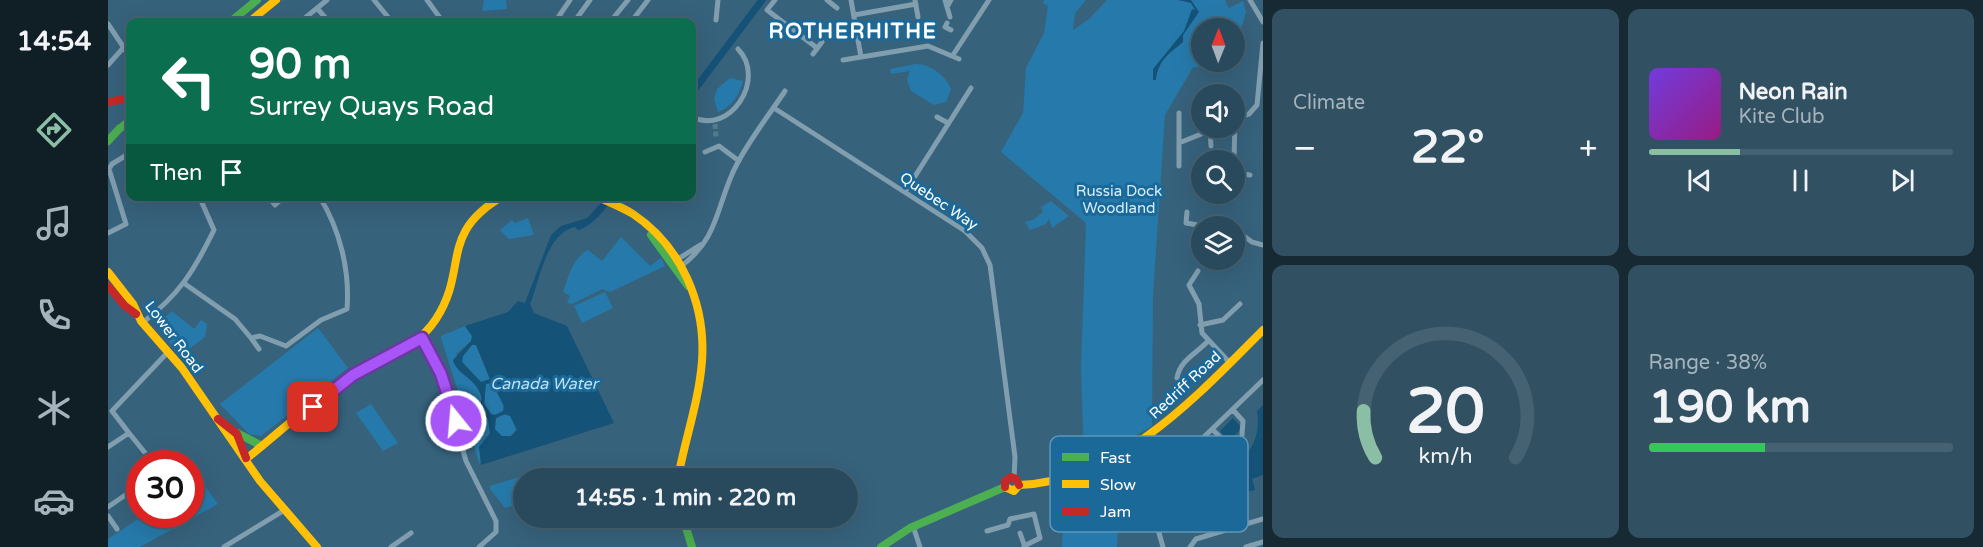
<!DOCTYPE html>
<html lang="en">
<head>
<meta charset="utf-8">
<style>
  :root { --surface:#294a5d; --page:#315163; --text:#f1f3f6; --muted:#a5b3bc; --line:#456272; --accent:#8abfa5 }
  body { margin:0; font-family:"Varela Round",sans-serif; background:var(--page); color:var(--text); height:100vh; display:flex; flex-direction:column; font-size:22px; white-space:nowrap }
  * { box-sizing:border-box; margin:0 }
  p { font-size:20px; color:var(--muted) }
  .icon { flex:none; width:33px; height:33px; fill:none; stroke:currentColor; stroke-width:2; stroke-linecap:round; stroke-linejoin:round }
  .map { position:relative; flex:1; overflow:hidden }
  .sheet { display:flex; flex-direction:column; gap:9px; padding:9px; background:#172933; width:720px }
  .sheet>* { flex:none }
  .hud { position:absolute; left:18px; top:18px; width:570px; height:183px; border-radius:12px; box-shadow:0 6px 24px #0002,0 0 0 2px var(--line); background:#0b6e4f; color:#fff; overflow:hidden }
  .needle { width:39px; rotate:1deg }
  .tools { position:absolute; left:1083px; top:18px; display:grid; gap:12px }
  .tools a { display:grid; place-items:center; width:54px; height:54px; border-radius:50%; background:var(--surface); box-shadow:0 6px 24px #0002,0 0 0 2px var(--line); font-size:30px }
  .speed { position:absolute; left:18px; top:450px; display:flex; gap:12px; font-size:30px; font-weight:700; text-align:center }
  .speed>* { display:grid; place-content:center; width:78px; height:78px; border-radius:50%; background:var(--surface); box-shadow:0 6px 24px #0002,0 0 0 2px var(--line); line-height:1 }
  .speed .limit { border:9px solid #d22; background:#fff; color:#111 }
  .pin { position:absolute; display:grid; place-items:center; width:51px; height:51px; color:#fff; margin:-26px; border-radius:12px; box-shadow:0 3px 9px #0006 }
  .me { position:absolute; width:66px; margin:-33px; rotate:343deg; stroke-linejoin:round; filter:drop-shadow(0 0 4px #0008) }
  .turn { display:flex; align-items:center; gap:21px; height:126px; padding:0 24px; font-size:27px }
  .turn .icon { width:78px; height:78px; stroke-width:2.5 }
  .turn b { display:block; font-size:42px; line-height:51px }
  .then { display:flex; align-items:center; height:57px; padding:0 24px; background:#0003; gap:12px; font-size:22px }
  .big { font-size:45px; font-weight:800; line-height:1.1 }
  .sheet .card { flex:1; display:flex; flex-direction:column; justify-content:center; gap:9px; min-width:0; padding:0 21px; border-radius:12px; background:var(--page) }
  .sheet .dial { align-items:center; gap:0 }
  .dial svg { height:156px; overflow:visible; fill:none; stroke:var(--line); stroke-width:7; stroke-linecap:round; text-anchor:middle }
  .dial text { fill:var(--text); stroke:none }
  .song { display:flex; align-items:center; gap:18px }
  .cover { width:72px; height:72px; border-radius:9px; background:linear-gradient(135deg,hsl(260 70% 55%),hsl(310 70% 35%)) }
  .played { height:6px; border-radius:3px; background:linear-gradient(90deg,var(--accent) 30%,var(--line) 30%) }
  .keys { display:flex; justify-content:space-around; direction:ltr }
  .heat { display:flex; justify-content:space-between; align-items:center; font-size:33px; direction:ltr }
  .charge { height:9px; border-radius:4px; background:linear-gradient(90deg,#34c759 38%,var(--line) 0) }
  .sheet .tiles { flex:1; display:grid; gap:9px; grid-template-columns:repeat(2,1fr) }
  .trip { position:absolute; left:405px; top:468px; width:345px; height:60px; border-radius:30px; background:var(--surface); box-shadow:0 6px 24px #0002,0 0 0 2px var(--line); font-weight:800; line-height:60px; text-align:center }
  main { display:flex; flex:1; min-height:0 }
  .tab-bar { display:flex; flex-direction:column; width:108px; justify-content:space-around; align-items:center; background:#101e25; color:var(--muted) }
  .tab-bar .icon { width:42px; height:42px }
  .tab-bar .active { color:var(--accent) }
  .tab-bar b { font-size:27px; color:var(--text) }
  .map>svg:first-child { display:block }
  .green { fill:#267aab }
  .water { fill:#155277; fill-rule:evenodd }
  .lines { fill:none; stroke-linecap:round; stroke-linejoin:round }
  .canal { stroke:#155277; stroke-width:7 }
  .street-tunnel { stroke:#557a90; stroke-width:5; stroke-dasharray:5 2.5; stroke-linecap:butt }
  .street { stroke:#819eaf; stroke-width:5 }
  .fast { stroke:#4caf50; stroke-width:8 }
  .slow { stroke:#ffc107; stroke-width:8 }
  .jam { stroke:#c62828; stroke-width:8 }
  .route-casing { stroke:#6d37a1; stroke-width:15 }
  .route { stroke:#a855f7; stroke-width:10 }
  .labels { text-anchor:middle; dominant-baseline:central; stroke-width:6; stroke-linejoin:round; paint-order:stroke }
  .park-label { font-size:15px; fill:#d6eefb; stroke:#1a6999 }
  .street-label { font-size:15px; fill:#fff; stroke:#1a6999 }
  .water-label { font-size:16px; font-style:italic; fill:#bce2f7; stroke:#1a6999 }
  .district-label { font-size:21px; font-weight:bold; letter-spacing:1.5px; fill:#fff; stroke:#1a6999 }
  .key { fill:#1a6999; stroke:#5f96b8; stroke-width:1.5 }
  .key-label { font-size:16px; fill:#fff }
</style>
</head>
<body>
<main>
<nav class="tab-bar">
<b>14:54</b>
<svg class="icon active" aria-label="directions" viewBox="0 0 24 24"><path d="M12 3l9 9-9 9-9-9zM9 14v-3h6M13 9l2 2-2 2"/></svg>
<svg class="icon" aria-label="music" viewBox="0 0 24 24"><path d="M9 18V5l10-2v13"/><circle cx="6" cy="18" r="3"/><circle cx="16" cy="16" r="3"/></svg>
<svg class="icon" aria-label="phone" viewBox="0 0 24 24"><path d="M5 4h4l2 5-3 2q2 4 5 5l2-3 5 2v4C11 20 4 13 5 4z"/></svg>
<svg class="icon" aria-label="climate" viewBox="0 0 24 24"><path d="M12 3v18M4 7l16 10M4 17L20 7"/></svg>
<svg class="icon" aria-label="car" viewBox="0 0 24 24"><path d="M5 17H2v-5l4-1 3-4h7l3 4 3 1v5h-3M9 17h6M6 11h13"/><circle cx="7" cy="17" r="2"/><circle cx="17" cy="17" r="2"/></svg>
</nav>
<div class="map">
<svg width="1155" height="547" viewBox="0 0 1155 547">
  <rect width="100%" height="100%" fill="#37627c"/>
  <path class="green" d="M376,0h22l1,9 -25,2z
    M936,0h42l-11,13 -2,17 16,-11 18,-19h118l4,8 14,-7 3,11 -11,37 -1,-21h-32v34h29l-2,6 -36,-1 -28,48 -12,180 -1,131 -49,29 -19,7 -3,-94 5,-145 -85,-71 22,-39 3,-45 18,-35 4,-27 -5,-3z
    M808,64c15,0 30,12 35,25l-5,13 -12,3 -23,-14 -4,-11 3,-9 -19,3 -1,-5z
    M622,78l13,3c-4,14 -10,25 -25,31l-4,-13 3,-10z
    M943,201l18,15 -17,12 -3,-9 -3,5 -16,6 -5,-8 8,-2 10,-8 -2,-5z
    M420,218l6,17 -25,4 -9,-9 12,-10 3,3z
    M513,237l29,29 11,-8 4,8 -55,26 -8,-3 -30,15 -5,-1 3,-7 -7,-4c6,-17 9,-33 25,-42l14,11z
    M497,292l8,16 -31,15 -8,-17z
    M64,311l22,18 7,-9 6,4 -2,13 -25,19 -23,-31z
    M357,326l7,10 -1,5 -15,13c7,19 22,28 26,45l-4,9 -13,5 -24,-75v-2z
    M210,328l30,40 -87,68 -12,-2 -29,-30z
    M364,345h4l14,35 -9,2 -19,-20 1,-6z
    M384,383l9,15 3,13 -9,4 -4,-1 -7,-10 2,-20z
    M263,404l27,39 -15,8 -27,-38z
    M373,414l7,5 3,11 -8,11 -3,24 -15,-47z
    M386 426a11 11 0 1 1 22 0a11 11 0 1 1-22 0Z
    M434,470l3,8h-21l-1,24 -18,6 -15,-19v-3z
    M999,470l-2,34 13,9 -1,34h-55l3,-63z
    M91,478l19,26 -78,43h-32v-8l36,-24 46,-1 1,-30z"/>
  <path class="water" d="M1070,0h13l8,12 -16,23v7c-13,11 -25,18 -27,38h-3v-11l31,-38 8,-22 3,1 -4,-7z
    M499,197h8c-11,13 -22,29 -37,33l-3,-3c-29,6 -35,53 -45,77l4,9 33,13 47,97 -133,42 -2,-18 11,-13 -2,-15 -7,-5 -16,4v-5l13,-5 4,-9c-4,-21 -26,-24 -29,-39l18,-19 1,-5 -7,-10 43,-14 10,-11 7,2 26,-68 10,-9 26,-8zM364,345h4l14,34 -9,3 -19,-20 1,-6zM384,383l12,23 -1,5 -8,4 -4,-1 -7,-10 2,-20zM397,414l5,2 7,14 -6,6h-9l-7,-7 1,-11z
    M1155,405v70l-11,4 3,11 -13,3 -2,-8 -30,8 2,8 -9,2 -7,-24 10,-15 -4,-5 7,-7c30,26 54,-8 48,-41z
    M1125,418l7,8 -1,5 -7,7h-6l-6,-7z"/>
  <g class="lines">
    <path class="canal" d="M584,93l70,-93"/>
    <path class="street-tunnel" d="M607,124l1,13"/>
    <path class="street" d="M266,0l18,22
      M319,0l16,22
      M667,0l-8,10 50,38
      M719,0l10,8
      M743,0l10,57
      M807,0l3,17
      M837,0l2,7 4,-7
      M1142,0l13,22
      M839,7l3,10
      M209,8l12,14
      M746,15l62,-11
      M608,20l2,-20
      M192,22l27,-22
      M459,22l-8,-6 11,-16
      M466,22l16,-22
      M502,22l18,-22
      M523,22l17,-22
      M839,23l-2,4 6,3
      M0,24l22,33
      M705,54l9,-12
      M845,55l36,-55
      M735,60l85,-14 31,13
      M0,65l16,-18
      M1098,89v5
      M666,108l191,123 17,17 8,17 25,192 -1,21
      M1071,113v30
      M584,117c38,19 75,-38 46,-68
      M829,117l11,6
      M1126,120l15,-6 8,-9 6,-62
      M1102,130l1,16
      M597,152l14,-6 20,15
      M1126,160l1,-40
      M1071,166v-23l37,-15
      M1126,173l16,2
      M797,192l66,-104
      M160,196l7,9 10,-9
      M1079,212l-1,11 18,3
      M1098,226h21
      M1126,229l18,13 11,3
      M0,233l18,-9 -17,-55 3,-5 18,-11
      M1126,249l12,-11
      M567,261l25,-16
      M572,267c41,-30 36,-64 57,-103 13,-25 32,-49 48,-73
      M1090,271l-9,14 10,19 3,29 28,30
      M77,284l50,35 16,19 9,-2 26,10 35,-26 26,-11c3,-38 -7,-80 -28,-113
      M34,323c37,-28 52,-52 72,-93l-15,-34
      M1092,325l23,-5 17,-16
      M143,338l8,11
      M314,338l19,36 25,87 30,60v11l-17,15
      M1069,378c3,-18 19,-24 31,-37
      M1125,410l10,11 -1,14
      M1105,430l12,12 13,-3
      M21,433l-17,-22 56,-59
      M0,447l21,-14 25,31
      M1023,447l14,37 18,63
      M59,464l8,-7
      M1005,482l2,-10 11,1 4,15 -2,8 7,30
      M1022,488l15,-4
      M0,507l32,-22
      M0,516l9,13
      M1047,518l23,-9c6,-19 -12,-30 4,-51l81,-78
      M805,526l7,21
      M879,531l21,-6 2,-6 24,-5 6,24 -16,8
      M912,533l5,14
      M116,547l62,-38
      M283,547l20,-14
      M1082,547l6,-8 67,-20
      M1138,547l17,-5"/>
    <path class="fast" d="M122,22l27,-22
      M14,127l8,-7
      M0,141l12,-13
      M543,235l37,51
      M129,433l25,13
      M575,518l9,29
      M773,547l29,-19 95,-41"/>
    <path class="slow" d="M141,22l27,-22
      M488,196c12,6 26,11 37,18 48,32 73,90 69,147 -3,40 -17,78 -24,117
      M0,272l25,32 8,17 41,47 78,113 57,66
      M138,459c35,-28 70,-61 108,-85 30,-18 62,-24 82,-55 33,-51 2,-85 67,-123
      M911,485c101,-4 178,-89 244,-155
      M897,487l9,4 5,-6"/>
    <path class="jam" d="M0,102l22,-4
      M0,286l17,20 11,8
      M110,419l19,15 9,24
      M897,487v-6l6,-4 5,2 3,6"/>
  </g>
  <g class="lines">
    <g class="route-casing">
      <path id="route" d="M205,407l40,-32 69,-37 19,36 15,47"/>
    </g>
    <use href="#route" class="route"/>
  </g>
  <g class="labels">
    <g class="park-label">
      <text x="1011" y="191">Russia Dock<tspan x="1011" dy="17">Woodland</tspan></text>
    </g>
    <g class="street-label">
      <text transform="translate(831 201) rotate(34)">Quebec Way</text>
      <text transform="translate(66 337) rotate(53)">Lower Road</text>
      <text transform="translate(1077 385) rotate(-43)">Redriff Road</text>
    </g>
    <g class="water-label">
      <text x="436" y="384">Canada Water</text>
    </g>
    <g class="district-label">
      <text x="745" y="31">ROTHERHITHE</text>
    </g>
  </g>
  <rect x="942" y="436" width="198" height="96" rx="9" class="key"/>
  <rect x="954" y="453" width="27" height="8" fill="#4caf50"/>
  <rect x="954" y="480" width="27" height="8" fill="#ffc107"/>
  <rect x="954" y="507" width="27" height="8" fill="#c62828"/>
  <g class="key-label">
    <text x="992" y="463">Fast</text>
    <text x="992" y="490">Slow</text>
    <text x="992" y="517">Jam</text>
  </g>
</svg>
<div class="tools">
<a><svg class="needle" viewBox="-14 -14 28 28"><path d="M0-13l5 13h-10z" fill="#e53935"/><path d="M0 13l5-13h-10z" fill="#a5b3bc"/></svg></a>
<a><svg class="icon" aria-label="sound" viewBox="0 0 24 24"><path d="M4 9h4l5-4v14l-5-4H4zM17 9q2 3 0 6"/></svg></a>
<a><svg class="icon" aria-label="search" viewBox="0 0 24 24"><circle cx="10" cy="10" r="6"/><path d="M15 15l6 6"/></svg></a>
<a><svg class="icon" aria-label="layers" viewBox="0 0 24 24"><path d="M12 4l9 5-9 5-9-5zM3 14l9 5 9-5"/></svg></a>
</div>
<div class="speed"><div class="limit">30</div></div>
<div class="pin" style="left:205px;top:407px;background:#d93025"><svg class="icon" aria-label="arrive" viewBox="0 0 24 24"><path d="M6 21V4h12l-3 4 3 4H6"/></svg></div>
<svg class="me" style="left:348px;top:421px" viewBox="-20 -20 40 40"><circle r="17" fill="#a855f7" stroke="#fff" stroke-width="3"/><path d="M0-11L8 9 0 5-8 9z" fill="#fff"/></svg>
<div class="trip">14:55 · 1 min · 220 m</div>
<div class="hud">
<div class="turn"><svg class="icon" aria-label="left" viewBox="0 0 24 24"><path d="M17 20v-9H6M10 6l-5 5 5 5"/></svg><div><b>90 m</b>Surrey Quays Road</div></div>
<div class="then">Then<svg class="icon" aria-label="arrive" viewBox="0 0 24 24"><path d="M6 21V4h12l-3 4 3 4H6"/></svg></div>
</div>
</div>
<section class="sheet">
<div class="tiles">
<div class="card"><p>Climate</p>
<div class="heat"><a>−</a><b class="big">22°</b><a>+</a></div>
</div>
<div class="card">
<div class="song"><i class="cover"></i><div><b>Neon Rain</b><p>Kite Club</p></div></div>
<div class="played"></div>
<div class="keys"><svg class="icon" aria-label="previous" viewBox="0 0 24 24"><path d="M18 5L8 12l10 7zM5 5v14"/></svg><svg class="icon" aria-label="pause" viewBox="0 0 24 24"><path d="M8 5v14M16 5v14"/></svg><svg class="icon" aria-label="next" viewBox="0 0 24 24"><path d="M6 5l10 7-10 7zM19 5v14"/></svg></div>
</div>
<div class="card dial"><svg viewBox="0 0 100 80">
<path d="M14 69A42 42 0 1 1 86 69"/>
<path d="M14 69A42 42 0 0 1 8 45" stroke="#8abfa5"/>
<text x="50" y="56" font-size="32" font-weight="700">20</text>
<text x="50" y="72" font-size="11">km/h</text>
</svg></div>
<div class="card"><p>Range · 38%</p><b class="big">190 km</b><div class="charge"></div></div>
</div>
</section>
</main>
</body>
</html>
